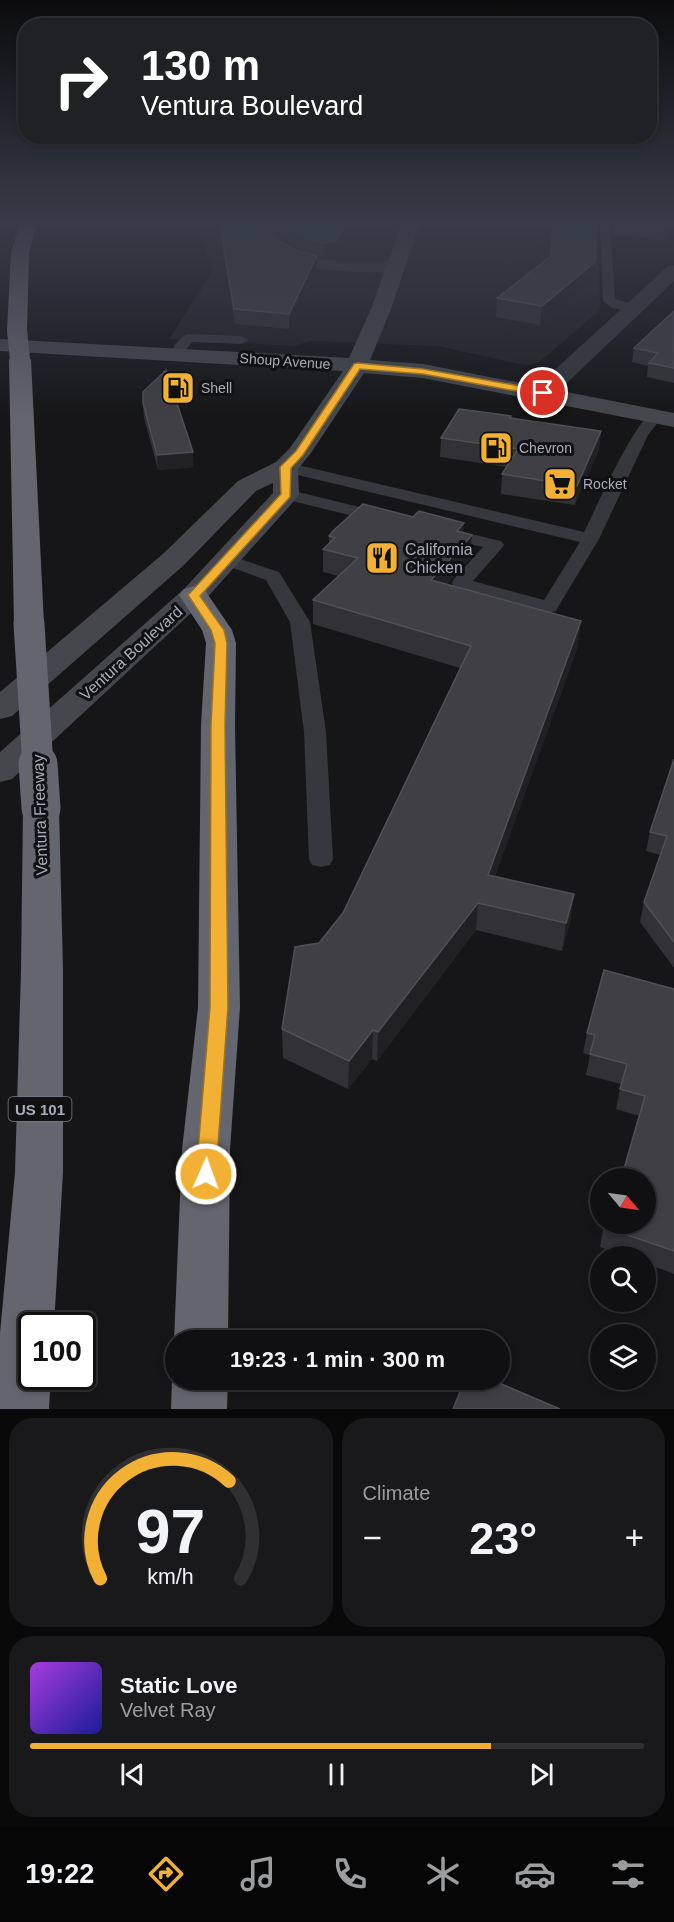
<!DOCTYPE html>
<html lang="en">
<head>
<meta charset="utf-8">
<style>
  :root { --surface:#101012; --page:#19191b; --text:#f1f3f6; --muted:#9c9d9f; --line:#303032; --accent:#f2b134 }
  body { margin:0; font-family:Helvetica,sans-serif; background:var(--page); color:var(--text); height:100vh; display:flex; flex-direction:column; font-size:22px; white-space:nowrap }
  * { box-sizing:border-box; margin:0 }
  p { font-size:20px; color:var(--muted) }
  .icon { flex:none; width:33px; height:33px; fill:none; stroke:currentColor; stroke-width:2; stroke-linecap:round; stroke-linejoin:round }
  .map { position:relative; height:1409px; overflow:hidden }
  .drawer { display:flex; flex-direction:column; gap:9px; padding:9px; background:#09090a; flex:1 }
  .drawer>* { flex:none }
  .top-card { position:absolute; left:18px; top:18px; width:639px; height:126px; border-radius:24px; box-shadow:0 3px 9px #0003,0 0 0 2px var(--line); background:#202124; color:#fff; overflow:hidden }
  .needle { width:39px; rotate:119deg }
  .controls { position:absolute; left:590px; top:1168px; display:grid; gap:12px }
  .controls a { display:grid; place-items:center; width:66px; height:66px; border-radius:50%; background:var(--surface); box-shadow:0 3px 9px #0003,0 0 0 2px var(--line); font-size:30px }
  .speed { position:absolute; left:18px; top:1312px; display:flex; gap:12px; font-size:30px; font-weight:700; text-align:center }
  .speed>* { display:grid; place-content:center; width:78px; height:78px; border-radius:50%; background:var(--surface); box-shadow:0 3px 9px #0003,0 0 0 2px var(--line); line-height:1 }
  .speed .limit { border:3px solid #111; border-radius:9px; background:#fff; color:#111 }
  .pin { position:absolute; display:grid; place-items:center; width:51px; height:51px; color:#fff; margin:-26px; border:3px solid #fff; border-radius:50%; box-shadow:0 2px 6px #0007 }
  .me { position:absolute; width:66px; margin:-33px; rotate:2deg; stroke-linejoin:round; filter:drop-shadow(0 0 4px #0008) }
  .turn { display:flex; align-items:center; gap:21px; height:126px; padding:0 24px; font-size:27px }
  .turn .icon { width:78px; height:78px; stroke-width:2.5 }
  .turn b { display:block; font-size:42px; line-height:51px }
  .big { font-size:45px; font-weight:700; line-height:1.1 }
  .drawer .card { flex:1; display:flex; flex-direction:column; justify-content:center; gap:9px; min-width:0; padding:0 21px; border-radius:24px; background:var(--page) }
  .drawer .dial { align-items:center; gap:0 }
  .dial svg { height:156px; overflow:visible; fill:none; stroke:var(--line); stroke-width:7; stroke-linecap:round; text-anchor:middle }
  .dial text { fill:var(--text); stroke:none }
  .song { display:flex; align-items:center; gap:18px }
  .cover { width:72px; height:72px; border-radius:9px; background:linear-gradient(135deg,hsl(280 70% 55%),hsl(240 70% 35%)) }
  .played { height:6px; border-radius:3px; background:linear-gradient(90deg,var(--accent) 75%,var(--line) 75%) }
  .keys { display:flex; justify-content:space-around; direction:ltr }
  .heat { display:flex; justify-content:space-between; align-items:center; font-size:33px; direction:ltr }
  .drawer .tiles { flex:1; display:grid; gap:9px; grid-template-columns:1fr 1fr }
  .card:last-child { grid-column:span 2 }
  .trip { position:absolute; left:165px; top:1330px; width:345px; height:60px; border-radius:30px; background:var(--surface); box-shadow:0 3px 9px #0003,0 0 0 2px var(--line); font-weight:700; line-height:60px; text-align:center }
  .tab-bar { display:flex; height:96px; justify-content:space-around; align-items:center; background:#060607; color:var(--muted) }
  .tab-bar .icon { width:42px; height:42px }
  .tab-bar .active { color:var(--accent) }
  .tab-bar b { font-size:27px; color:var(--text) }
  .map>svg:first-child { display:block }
  .built { fill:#222225 }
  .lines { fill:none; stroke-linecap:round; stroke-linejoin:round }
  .path { stroke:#3d3f44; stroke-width:2; stroke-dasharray:1.5 3; stroke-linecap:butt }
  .lane { fill:#37383d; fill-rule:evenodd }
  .street { fill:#37383d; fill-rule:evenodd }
  .secondary { fill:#45474d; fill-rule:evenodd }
  .highway { fill:#63666e; fill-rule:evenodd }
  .highway-bridge-far2 { stroke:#63666e; stroke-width:20 }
  .highway-bridge-far1 { stroke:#63666e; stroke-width:31 }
  .highway-bridge { stroke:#63666e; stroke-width:39 }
  .wall { fill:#323236 }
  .shaded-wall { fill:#212124 }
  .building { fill:#3f3f44; stroke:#4f5156; stroke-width:1.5 }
  .route { fill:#f2b134; stroke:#9d7322; stroke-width:1.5 }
  .labels { text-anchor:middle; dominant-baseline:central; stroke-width:6; stroke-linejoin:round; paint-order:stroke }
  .far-street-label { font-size:14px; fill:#a8adb8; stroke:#111113 }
  .far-poi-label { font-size:14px; fill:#a8adb8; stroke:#111113; text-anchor:start }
  .shield { fill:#111113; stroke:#7b7e86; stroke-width:1.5 }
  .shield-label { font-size:15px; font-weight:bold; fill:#a8adb8 }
  .poi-label { font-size:16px; fill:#a8adb8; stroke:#111113; text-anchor:start }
  .street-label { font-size:16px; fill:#a8adb8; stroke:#111113 }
</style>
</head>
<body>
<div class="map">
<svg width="674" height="1409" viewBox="0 0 674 1409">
  <rect width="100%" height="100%" fill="#161618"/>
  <path class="built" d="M194,223h404l2,87 -61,52 -9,3 -11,-1 -81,-18 -128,-5 -15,5 -126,-7 44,-68z"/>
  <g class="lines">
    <path class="path" d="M541,241l13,-3"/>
    <path class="lane" d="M600,223h10l5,76 23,7 1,3 -1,3 -26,-4 -9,-7z
      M188,334l53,2 7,4 -7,4 -49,-2 -11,15h-10l-2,-3c5,-7 11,-18 19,-20z
      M655,411l8,5 -15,19 -49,104 -41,68 -2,4 -7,2 -95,-26 -2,-4 2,-4 29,-32 -45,-10 -3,-4 3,-4 6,-1 57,13 3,4 -3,4 -28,32 71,19 36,-58 -295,-70 -8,-5 8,-5 299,70c11,-21 52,-116 71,-121z
      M286,489l102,25 3,4 -3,4 -6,1 -102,-25 -2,-4z
      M228,555l51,17 31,50 16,110 7,127 -3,6 -9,2 -9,-2 -3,-6 -5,-127 -14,-110 -24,-42 -44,-16 -3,-4 3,-4z"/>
    <path class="street" d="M250,223h17c9,9 17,20 27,26 29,17 70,12 102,12l7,2 2,4 -2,4c-12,3 -26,1 -38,1 -45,0 -92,-7 -115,-49z
      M674,265v16l-123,117 -8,2 -8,-2 -3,-5 3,-5 132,-121z"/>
    <path class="secondary" d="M402,223h18l-29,86 -21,51 53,4 251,49v14l-251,-49 -59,-5 -53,80 -13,16 1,25 -4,6 -91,101 -192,178 -12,3v-30l184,-163 89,-96v-10l-17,8 -72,74 -172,151 -12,3v-27l164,-139 74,-72 38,-19 14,-14 53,-77 -343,-20v-12l349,19 22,-49z"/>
    <path class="highway" d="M20,223h17l-8,30 -2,77 -3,4 -7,2 -7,-2 -3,-4 4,-77z
      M20,353l8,2 3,5 13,264 -4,6 -11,3 -11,-3 -4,-6 -5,-264 3,-5z
      M194,586l10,3 28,41 4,13 -1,82 5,282 -10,143 -2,191h-52v3l-2,-3 8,-191 16,-143 3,-282 5,-82 -4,-13 -23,-35 5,-6z
      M41,796l13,4 5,8 4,162v202l-9,154h-22v51h19l-2,32h-49v-76l15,-161 6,-202 2,-162 5,-8z
      M176,1373v7h52l-1,29h-56l1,-29z"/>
    <path class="highway-bridge-far2" d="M17,330l3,30"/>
    <path class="highway-bridge-far1" d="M29,624l9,142"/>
    <path class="highway-bridge" d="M38,764l3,44"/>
  </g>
  <path class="wall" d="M218,223h38l14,14 47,33 -28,59 -54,-5z
    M270,223h79l-12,31 -13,3 -18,-5 -18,-10z
    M468,223h131l-1,7h-3l-2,50 -53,45 -44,-8 1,-19 53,-41 2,-28 -84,-3z
    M612,223h62l-10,18 -51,-8z
    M674,311v72l-27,-6 1,-11 -16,-4 2,-14z
    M143,403l51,64 -36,3 -14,-52z
    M511,416v2l90,13 -2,18 -24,56 -74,-11 1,-20 5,-7 -67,-10 1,-19z
    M464,533l6,25 -23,26 131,62 -83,230 79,18 -4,28 -8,29 -86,-21 -99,131 -5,-2 -24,30 -65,-31 -1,-29 37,-86 24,-30 117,-245 -147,-44v-24l25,-24 -15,-4v-23l6,-6v-7z
    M674,759v209l-34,-46 4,-20 16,-47 -14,-4 4,-19z
    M674,989v285l-29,-11v-6h-17l-28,-10 4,-23h41l-6,-108 -23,-7 5,-25 -35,-9 4,-20 -7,-2 4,-20z"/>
  <path class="shaded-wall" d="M344,223h5l-12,31 -13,3v-14z
    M667,223h7v8l-10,10 2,-17z
    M317,256v14l-28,59v-15z
    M595,262l-2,18 -53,45 2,-19z
    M601,431l-2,18 -24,56 2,-19z
    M193,452l1,15 -36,3 -1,-15z
    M464,523l-1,21 9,-9 -2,23 -40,46 1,-24 26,-49z
    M581,621l-3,25 -92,256 2,-27z
    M574,894l-4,28 -8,29 4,-28z
    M478,903l-2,27 -99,131 1,-29z
    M373,1030l-1,29 -24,30 1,-28z"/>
  <path class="building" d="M220,223h36l14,14 28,14 19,5 -28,58 -55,-5z
    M282,223h62l-7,17 -13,3 -18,-4 -18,-11z
    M553,223h43l-1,39 -53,44 -45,-8 54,-42z
    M674,311v57l-25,-5 9,-10 -24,-5z
    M166,370l27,82 -36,3 -14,-52v-11z
    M459,409l52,7 -1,2 91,13 -24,55 -75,-12 16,-25 -77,-11z
    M363,504l50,13 6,-6 45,12 -7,8 15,4 -41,45 150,41 -93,254 86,19 -8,29 -88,-20 -100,129 -5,-2 -24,31 -67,-32 13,-82 24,-4 24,-30 128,-267 -158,-46 45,-42 -35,-9 12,-11 -6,-2 5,-6z
    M674,759v183l-30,-40 23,-66 -17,-4z
    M604,970l70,19v262l-70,-24v-3h41v-45h-24l24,-83 -25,-7 7,-25 -37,-10 5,-19 -8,-2z
    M465,1380h27l68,29h-107z"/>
  <linearGradient id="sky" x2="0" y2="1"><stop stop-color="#0c0c0d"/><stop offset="0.53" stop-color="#363c48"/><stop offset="1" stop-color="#363c48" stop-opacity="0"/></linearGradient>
  <rect width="674" height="420" fill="url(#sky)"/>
  <path class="route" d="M357,363l66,6 120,21 4,3 -4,3 -120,-22 -63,-5 -57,86 -12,13 -1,29 -90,99 24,34 3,13 -2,82 3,282 -12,167 -3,6 -7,3 -7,-3 -3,-6 14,-167 1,-282 4,-82 -4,-13 -23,-35 93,-101 -1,-27 16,-16 58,-87z"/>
  <defs>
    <g id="fuel-square" transform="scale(1.725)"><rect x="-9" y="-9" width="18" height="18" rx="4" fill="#f2b134" stroke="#111113"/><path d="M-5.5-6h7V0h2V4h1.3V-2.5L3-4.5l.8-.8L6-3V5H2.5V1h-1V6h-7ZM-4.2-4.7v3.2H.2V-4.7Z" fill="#111"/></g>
    <g id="supermarket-square" transform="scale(1.725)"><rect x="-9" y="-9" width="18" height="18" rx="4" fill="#f2b134" stroke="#111113"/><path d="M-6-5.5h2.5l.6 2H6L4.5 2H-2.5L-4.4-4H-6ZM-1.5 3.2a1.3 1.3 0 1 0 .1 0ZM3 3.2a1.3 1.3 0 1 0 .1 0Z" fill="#111"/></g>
    <g id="restaurant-square" transform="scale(1.725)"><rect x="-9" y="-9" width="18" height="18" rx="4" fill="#f2b134" stroke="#111113"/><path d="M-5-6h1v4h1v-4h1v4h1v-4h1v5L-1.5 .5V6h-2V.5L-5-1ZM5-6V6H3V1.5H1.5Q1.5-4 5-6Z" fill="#111"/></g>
  </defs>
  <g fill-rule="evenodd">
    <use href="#fuel-square" x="178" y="388"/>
    <use href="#fuel-square" x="496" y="448"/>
    <use href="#supermarket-square" x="560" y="484"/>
    <use href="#restaurant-square" x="382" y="558"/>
  </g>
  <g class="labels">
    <g class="far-street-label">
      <text transform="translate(285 361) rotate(4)">Shoup Avenue</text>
    </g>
    <g class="far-poi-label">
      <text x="201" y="388">Shell</text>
      <text x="519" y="448">Chevron</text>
      <text x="583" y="484">Rocket</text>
    </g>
    <rect class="shield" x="8.5" y="1097" width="63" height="24" rx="4.5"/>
    <g class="shield-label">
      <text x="40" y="1109">US 101</text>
    </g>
    <g class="poi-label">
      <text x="405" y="549">California<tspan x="405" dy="18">Chicken</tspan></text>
    </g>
    <g class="street-label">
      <text transform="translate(131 653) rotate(-42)">Ventura Boulevard</text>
      <text transform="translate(40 815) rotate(-92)">Ventura Freeway</text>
    </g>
  </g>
</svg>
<div class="controls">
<a><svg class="needle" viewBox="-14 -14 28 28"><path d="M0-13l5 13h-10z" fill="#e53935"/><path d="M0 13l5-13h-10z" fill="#9c9d9f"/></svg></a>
<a><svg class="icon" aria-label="search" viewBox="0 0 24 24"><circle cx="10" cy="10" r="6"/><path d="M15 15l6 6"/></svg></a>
<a><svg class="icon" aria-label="layers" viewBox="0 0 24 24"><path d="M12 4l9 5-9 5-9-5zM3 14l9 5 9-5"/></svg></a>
</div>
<div class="speed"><div class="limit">100</div></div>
<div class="pin" style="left:543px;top:393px;background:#d93025"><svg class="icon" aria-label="arrive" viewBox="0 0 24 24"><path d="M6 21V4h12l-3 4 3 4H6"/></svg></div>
<svg class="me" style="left:206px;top:1174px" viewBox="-20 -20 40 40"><circle r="17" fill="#f2b134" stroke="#fff" stroke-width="3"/><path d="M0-11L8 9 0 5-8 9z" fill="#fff"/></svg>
<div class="trip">19:23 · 1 min · 300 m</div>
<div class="top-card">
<div class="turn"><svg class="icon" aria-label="right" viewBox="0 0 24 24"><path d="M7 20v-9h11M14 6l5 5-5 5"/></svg><div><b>130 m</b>Ventura Boulevard</div></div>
</div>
</div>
<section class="drawer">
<div class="tiles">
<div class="card dial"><svg viewBox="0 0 100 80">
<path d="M14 69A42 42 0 1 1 86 69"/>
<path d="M14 69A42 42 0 0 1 80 19" stroke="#f2b134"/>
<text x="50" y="56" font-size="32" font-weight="700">97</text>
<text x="50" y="72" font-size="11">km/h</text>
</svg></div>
<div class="card"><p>Climate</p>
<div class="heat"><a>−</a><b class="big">23°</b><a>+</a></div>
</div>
<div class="card">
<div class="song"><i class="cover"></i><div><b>Static Love</b><p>Velvet Ray</p></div></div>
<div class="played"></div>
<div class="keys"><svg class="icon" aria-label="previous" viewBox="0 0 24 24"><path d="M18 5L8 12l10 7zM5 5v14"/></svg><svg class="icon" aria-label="pause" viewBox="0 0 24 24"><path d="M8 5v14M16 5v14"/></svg><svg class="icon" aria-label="next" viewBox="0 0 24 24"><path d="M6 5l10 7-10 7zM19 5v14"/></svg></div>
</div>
</div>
</section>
<nav class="tab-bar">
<b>19:22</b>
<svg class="icon active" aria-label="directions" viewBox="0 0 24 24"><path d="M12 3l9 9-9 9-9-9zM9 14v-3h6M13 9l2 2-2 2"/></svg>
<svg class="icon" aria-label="music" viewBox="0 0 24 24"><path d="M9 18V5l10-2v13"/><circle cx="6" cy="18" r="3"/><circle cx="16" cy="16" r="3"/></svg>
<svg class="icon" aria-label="phone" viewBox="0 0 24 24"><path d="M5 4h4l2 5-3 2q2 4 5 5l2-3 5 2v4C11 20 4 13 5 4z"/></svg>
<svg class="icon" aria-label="climate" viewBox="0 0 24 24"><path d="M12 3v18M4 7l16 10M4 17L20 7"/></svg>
<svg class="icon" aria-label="car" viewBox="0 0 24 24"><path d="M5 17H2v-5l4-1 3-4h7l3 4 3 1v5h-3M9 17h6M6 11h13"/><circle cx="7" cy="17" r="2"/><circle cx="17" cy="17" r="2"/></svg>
<svg class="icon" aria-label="filters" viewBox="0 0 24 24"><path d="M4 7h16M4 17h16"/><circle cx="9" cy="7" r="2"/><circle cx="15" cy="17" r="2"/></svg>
</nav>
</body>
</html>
